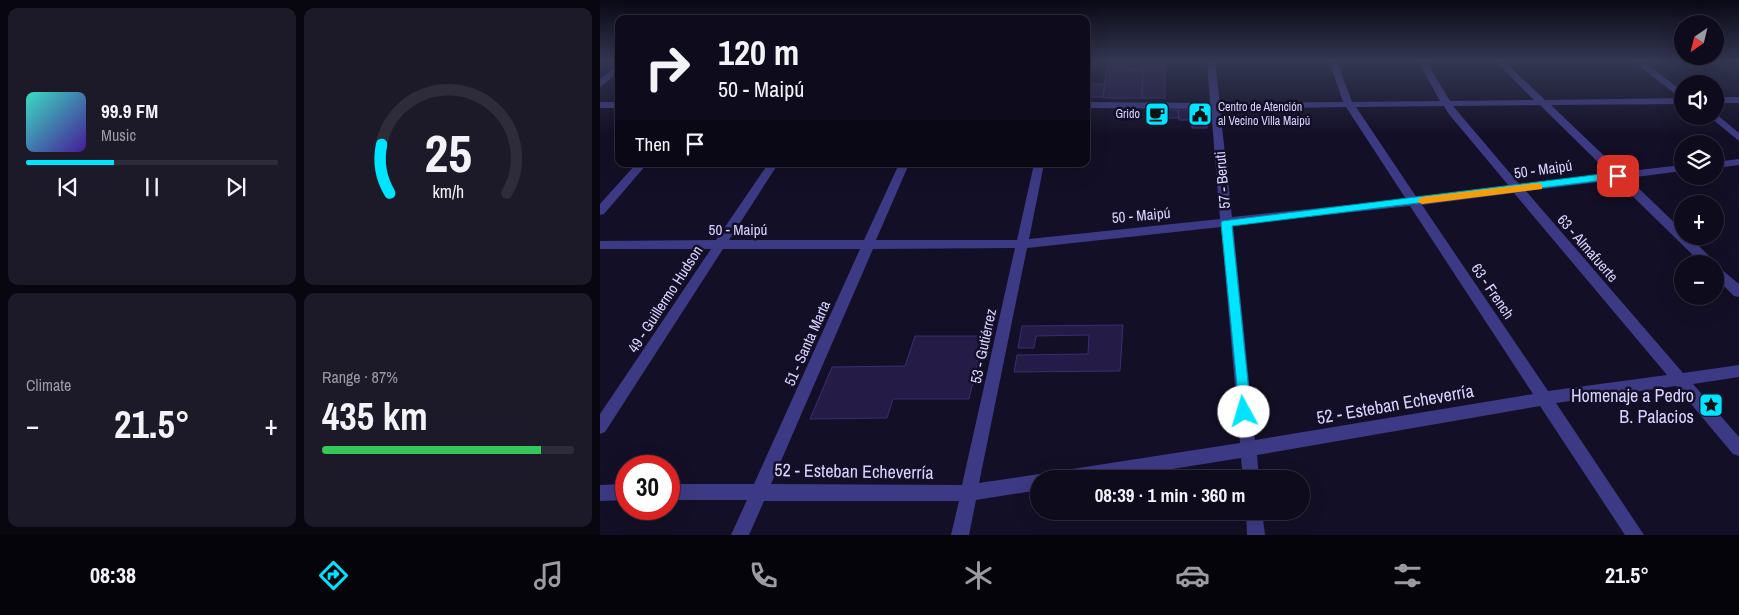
<!DOCTYPE html>
<html lang="en">
<head>
<meta charset="utf-8">
<style>
  :root { --surface:#0e0b1c; --page:#1c1929; --text:#f1f3f6; --muted:#9b9ba3; --line:#2e2b3b; --accent:#00e5ff }
  body { margin:0; font-family:"Archivo Narrow",sans-serif; background:var(--page); color:var(--text); height:100vh; display:flex; flex-direction:column; font-size:19px; white-space:nowrap }
  * { box-sizing:border-box; margin:0 }
  p { font-size:16px; color:var(--muted) }
  .icon { flex:none; width:28px; height:28px; fill:none; stroke:currentColor; stroke-width:2; stroke-linecap:round; stroke-linejoin:round }
  .map { position:relative; flex:1; overflow:hidden }
  .panel { display:flex; flex-direction:column; gap:8px; padding:8px; background:#08060f; width:600px }
  .panel>* { flex:none }
  .hud { position:absolute; left:15px; top:15px; width:475px; height:152px; border-radius:10px; box-shadow:0 5px 20px #0002,0 0 0 1px var(--line); background:#0e0b1c; color:var(--text); overflow:hidden }
  .needle { width:32px; rotate:215deg }
  .buttons { position:absolute; left:1074px; top:15px; display:grid; gap:10px }
  .buttons a { display:grid; place-items:center; width:50px; height:50px; border-radius:50%; background:var(--surface); box-shadow:0 5px 20px #0002,0 0 0 1px var(--line); font-size:25px }
  .speed { position:absolute; left:15px; top:455px; display:flex; gap:10px; font-size:25px; font-weight:700; text-align:center }
  .speed>* { display:grid; place-content:center; width:65px; height:65px; border-radius:50%; background:var(--surface); box-shadow:0 5px 20px #0002,0 0 0 1px var(--line); line-height:1 }
  .speed .limit { border:8px solid #d22; background:#fff; color:#111 }
  .pin { position:absolute; display:grid; place-items:center; width:42px; height:42px; color:#fff; margin:-21px; border-radius:10px; box-shadow:0 2px 8px #0006 }
  .me { position:absolute; width:55px; margin:-28px; rotate:354deg; stroke-linejoin:round; filter:drop-shadow(0 0 4px #0008) }
  .turn { display:flex; align-items:center; gap:18px; height:105px; padding:0 20px; font-size:22px }
  .turn .icon { width:65px; height:65px; stroke-width:2.5 }
  .turn b { display:block; font-size:35px; line-height:42px }
  .then { display:flex; align-items:center; height:48px; padding:0 20px; background:#0003; gap:10px; font-size:19px }
  .big { font-size:38px; font-weight:800; line-height:1.1 }
  .panel .widget { flex:1; display:flex; flex-direction:column; justify-content:center; gap:8px; min-width:0; padding:0 18px; border-radius:10px; background:var(--page) }
  .panel .dial { align-items:center; gap:0 }
  .dial svg { height:130px; overflow:visible; fill:none; stroke:var(--line); stroke-width:7; stroke-linecap:round; text-anchor:middle }
  .dial text { fill:var(--text); stroke:none }
  .song { display:flex; align-items:center; gap:15px }
  .cover { width:60px; height:60px; border-radius:8px; background:linear-gradient(135deg,hsl(170 70% 55%),hsl(260 70% 35%)) }
  .played { height:5px; border-radius:2px; background:linear-gradient(90deg,var(--accent) 35%,var(--line) 35%) }
  .keys { display:flex; justify-content:space-around; direction:ltr }
  .heat { display:flex; justify-content:space-between; align-items:center; font-size:28px; direction:ltr }
  .charge { height:8px; border-radius:4px; background:linear-gradient(90deg,#34c759 87%,var(--line) 0) }
  .panel .tiles { flex:1; display:grid; gap:8px; grid-template-columns:repeat(2,1fr) }
  .trip { position:absolute; left:430px; top:470px; width:280px; height:50px; border-radius:25px; background:var(--surface); box-shadow:0 5px 20px #0002,0 0 0 1px var(--line); font-weight:800; line-height:50px; text-align:center }
  .dock { display:flex; height:80px; justify-content:space-around; align-items:center; background:#06040b; color:var(--muted) }
  .dock .icon { width:35px; height:35px }
  .dock .on { color:var(--accent) }
  .dock b { font-size:22px; color:var(--text) }
  main { display:flex; flex:1; min-height:0 }
  .map>svg:first-child { display:block }
  .building { fill:#241b47; stroke:#3b2d73 }
  .lines { fill:none; stroke-linecap:round; stroke-linejoin:round }
  .street { fill:#3d3a85; fill-rule:evenodd }
  .route { fill:#00e5ff; stroke:#0095a6 }
  .slow { fill:#f59e0b }
  .labels { text-anchor:middle; dominant-baseline:central; stroke-width:5; stroke-linejoin:round; paint-order:stroke }
  .far-poi-label { font-size:12px; fill:#d9d4ff; stroke:#130f26; text-anchor:start }
  .street-label { font-size:15px; fill:#d9d4ff; stroke:#130f26 }
  .near-poi-label { font-size:18px; fill:#d9d4ff; stroke:#130f26; text-anchor:end }
  .near-street-label { font-size:18px; fill:#d9d4ff; stroke:#130f26 }
</style>
</head>
<body>
<main>
<section class="panel">
<div class="tiles">
<div class="widget">
<div class="song"><i class="cover"></i><div><b>99.9 FM</b><p>Music</p></div></div>
<div class="played"></div>
<div class="keys"><svg class="icon" aria-label="previous" viewBox="0 0 24 24"><path d="M18 5L8 12l10 7zM5 5v14"/></svg><svg class="icon" aria-label="pause" viewBox="0 0 24 24"><path d="M8 5v14M16 5v14"/></svg><svg class="icon" aria-label="next" viewBox="0 0 24 24"><path d="M6 5l10 7-10 7zM19 5v14"/></svg></div>
</div>
<div class="widget dial"><svg viewBox="0 0 100 80">
<path d="M14 69A42 42 0 1 1 86 69"/>
<path d="M14 69A42 42 0 0 1 9 39" stroke="#00e5ff"/>
<text x="50" y="56" font-size="32" font-weight="700">25</text>
<text x="50" y="72" font-size="11">km/h</text>
</svg></div>
<div class="widget"><p>Climate</p>
<div class="heat"><a>−</a><b class="big">21.5°</b><a>+</a></div>
</div>
<div class="widget"><p>Range · 87%</p><b class="big">435 km</b><div class="charge"></div></div>
</div>
</section>
<div class="map">
<svg width="1139" height="535" viewBox="0 0 1139 535">
  <rect width="100%" height="100%" fill="#130f26"/>
  <path class="building" d="M486,61h22l-1,3h-18l-3,18z
    M543,63h22v35h-23z
    M507,64h20l-1,5 17,-1 -1,30h-39z
    M486,84h19l-2,13h-17z
    M553,110h12l1,14h-13z
    M565,110h13l1,8h-14z
    M578,110h12l1,10h-12z
    M590,110h16l1,18h-15z
    M523,325l-3,46 -106,1 3,-17 71,-1 1,-19 -53,1 -2,12h-16l4,-22z
    M315,336h69l-15,63h-76l-6,19 -77,1 22,-52 73,-1z"/>
  <g class="lines">
    <path class="street" d="M607,61h8l5,42 123,-1 -14,-41h8l15,41 88,-1 -22,-40h8l24,40 84,-1 -39,-39h9l41,39 137,-2v6l-131,1 70,67 61,-7v6l-54,7 54,52v6h7l25,25 2,4 23,19v13l-5,-1 -19,-19v-13h-13l-86,-84 -90,11 157,182 56,-8v12l-46,7 46,53v19l-6,-2 -57,-68 -120,17 88,132h-19l-85,-129 -283,49 2,24h-16l-2,-21 -131,21h-59l2,-6 6,-2 181,-28 -19,-216 -194,21 -48,235 60,-9 7,5h-7v11l-63,10 -7,35h-18l8,-34h-195l-15,34h-18l16,-35h-78v-16h85l106,-235h-137l-118,183 -5,2v-20l111,-165h-111v-8l116,-1 52,-76h10l-49,76h135l35,-76h10l-33,76h141l17,-76h10l-15,75 191,-20 -9,-110 -125,-1v-6l124,1zM940,105l70,69 -90,11 -67,-79zM844,106l4,7 61,73 -92,12 -61,-91zM746,107l60,92 -174,18 -12,-108zM914,193l153,182 -119,16 -126,-186zM810,206l123,188 -278,46 -22,-215zM415,248l-53,237 -191,-1 102,-235z
      M1033,61h10l39,30v7l-3,-1z
      M19,64v8l-19,15v-8z
      M1115,97h24v6h-24z
      M0,102h19v6h-19z
      M1115,113l24,20v8l-28,-23 -2,-2h6z
      M1139,159v6l-24,3v-6z
      M36,164h11l-43,50 -4,1v-11z
      M26,484v16l-26,1v-16z
      M646,511h16l3,24h-18z"/>
  </g>
  <linearGradient id="sky" x2="0" y2="1"><stop stop-color="#0a0815"/><stop offset="0.45" stop-color="#333752"/><stop offset="1" stop-color="#333752" stop-opacity="0"/></linearGradient>
  <rect width="1139" height="136" fill="url(#sky)"/>
  <path class="route" d="M1018,172l3,1v5l-389,48 19,186 -2,4 -5,2 -4,-2 -19,-193 1,-2z"/>
  <path class="slow" d="M938,183l4,1v5l-120,15 -5,-3 5,-4z"/>
  <defs>
    <g id="cafe-square" transform="scale(1.25)"><rect x="-9" y="-9" width="18" height="18" rx="4" fill="#00e5ff" stroke="#130f26"/><path d="M-5.5-4.5H6V0H3Q3 3.5 0 3.5H-2.5Q-5.5 3.5-5.5 0ZM3-3.2v2h1.7v-2ZM-6 4.5H4V6H-6Z" fill="#111"/></g>
    <g id="civic-square" transform="scale(1.25)"><rect x="-9" y="-9" width="18" height="18" rx="4" fill="#00e5ff" stroke="#130f26"/><path d="M-.6-6.5H3V-4.5H.6V-3L4-1V1h2V6H-6V1h2V-1L-.6-3ZM-1.2 2.5V6h2.4V2.5Z" fill="#111"/></g>
    <g id="sight-square" transform="scale(1.25)"><rect x="-9" y="-9" width="18" height="18" rx="4" fill="#00e5ff" stroke="#130f26"/><path d="M0-6L1.8-2.2L6-1.7L2.9 1.2L3.7 5.4L0 3.3L-3.7 5.4L-2.9 1.2L-6-1.7L-1.8-2.2Z" fill="#111"/></g>
  </defs>
  <g fill-rule="evenodd">
    <use href="#cafe-square" x="557" y="114"/>
    <use href="#civic-square" x="600" y="114"/>
    <use href="#sight-square" x="1111" y="405"/>
  </g>
  <g class="labels">
    <g class="far-poi-label">
      <text x="618" y="107">Centro de Atención<tspan x="618" dy="14">al Vecino Villa Maipú</tspan></text>
      <text x="540" y="114" text-anchor="end">Grido</text>
    </g>
    <g class="street-label">
      <text transform="translate(943 169) rotate(-8)">50 - Maipú</text>
      <text transform="translate(622 180) rotate(-95)">57 - Beruti</text>
      <text transform="translate(541 215) rotate(-5)">50 - Maipú</text>
      <text x="138" y="229">50 - Maipú</text>
      <text transform="translate(988 248) rotate(49)">63 - Almafuerte</text>
      <text transform="translate(893 291) rotate(56)">63 - French</text>
      <text transform="translate(65 299) rotate(-57)">49 - Guillermo Hudson</text>
      <text transform="translate(207 343) rotate(-66)">51 - Santa Marta</text>
      <text transform="translate(383 346) rotate(-78)">53 - Gutiérrez</text>
    </g>
    <g class="near-poi-label">
      <text x="1094" y="395">Homenaje a Pedro<tspan x="1094" dy="21">B. Palacios</tspan></text>
    </g>
    <g class="near-street-label">
      <text transform="translate(795 404) rotate(-10)">52 - Esteban Echeverría</text>
      <text transform="translate(254 471) rotate(1)">52 - Esteban Echeverría</text>
    </g>
  </g>
</svg>
<div class="buttons">
<a><svg class="needle" viewBox="-14 -14 28 28"><path d="M0-13l5 13h-10z" fill="#e53935"/><path d="M0 13l5-13h-10z" fill="#9b9ba3"/></svg></a>
<a><svg class="icon" aria-label="sound" viewBox="0 0 24 24"><path d="M4 9h4l5-4v14l-5-4H4zM17 9q2 3 0 6"/></svg></a>
<a><svg class="icon" aria-label="layers" viewBox="0 0 24 24"><path d="M12 4l9 5-9 5-9-5zM3 14l9 5 9-5"/></svg></a>
<a>+</a>
<a>−</a>
</div>
<div class="speed"><div class="limit">30</div></div>
<div class="pin" style="left:1018px;top:176px;background:#d93025"><svg class="icon" aria-label="arrive" viewBox="0 0 24 24"><path d="M6 21V4h12l-3 4 3 4H6"/></svg></div>
<svg class="me" style="left:644px;top:412px" viewBox="-20 -20 40 40"><circle r="19" fill="#fff"/><path d="M0-13L10 11 0 6-10 11z" fill="#00e5ff"/></svg>
<div class="trip">08:39 · 1 min · 360 m</div>
<div class="hud">
<div class="turn"><svg class="icon" aria-label="right" viewBox="0 0 24 24"><path d="M7 20v-9h11M14 6l5 5-5 5"/></svg><div><b>120 m</b>50 - Maipú</div></div>
<div class="then">Then<svg class="icon" aria-label="arrive" viewBox="0 0 24 24"><path d="M6 21V4h12l-3 4 3 4H6"/></svg></div>
</div>
</div>
</main>
<nav class="dock">
<b>08:38</b>
<svg class="icon on" aria-label="directions" viewBox="0 0 24 24"><path d="M12 3l9 9-9 9-9-9zM9 14v-3h6M13 9l2 2-2 2"/></svg>
<svg class="icon" aria-label="music" viewBox="0 0 24 24"><path d="M9 18V5l10-2v13"/><circle cx="6" cy="18" r="3"/><circle cx="16" cy="16" r="3"/></svg>
<svg class="icon" aria-label="phone" viewBox="0 0 24 24"><path d="M5 4h4l2 5-3 2q2 4 5 5l2-3 5 2v4C11 20 4 13 5 4z"/></svg>
<svg class="icon" aria-label="climate" viewBox="0 0 24 24"><path d="M12 3v18M4 7l16 10M4 17L20 7"/></svg>
<svg class="icon" aria-label="car" viewBox="0 0 24 24"><path d="M5 17H2v-5l4-1 3-4h7l3 4 3 1v5h-3M9 17h6M6 11h13"/><circle cx="7" cy="17" r="2"/><circle cx="17" cy="17" r="2"/></svg>
<svg class="icon" aria-label="filters" viewBox="0 0 24 24"><path d="M4 7h16M4 17h16"/><circle cx="9" cy="7" r="2"/><circle cx="15" cy="17" r="2"/></svg>
<b>21.5°</b>
</nav>
</body>
</html>
